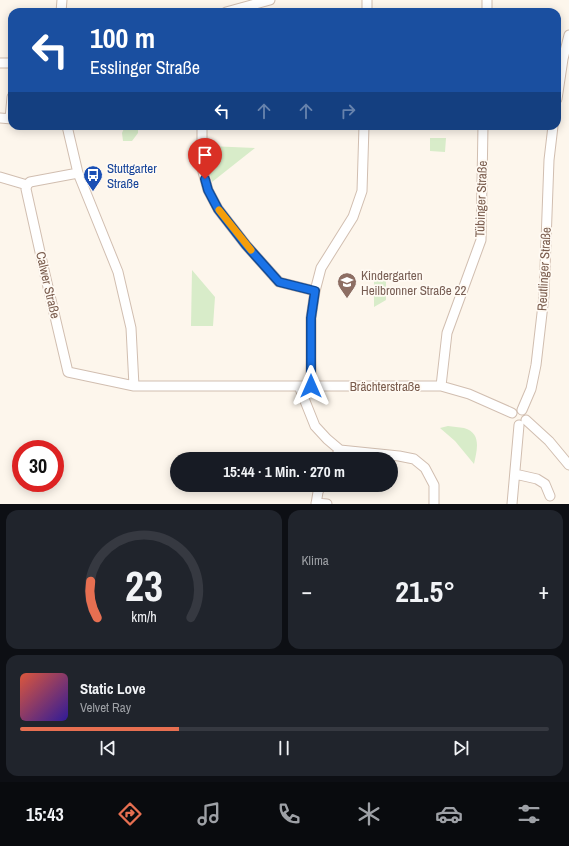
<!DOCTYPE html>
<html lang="de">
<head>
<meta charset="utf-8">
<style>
  :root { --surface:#171b24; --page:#20242c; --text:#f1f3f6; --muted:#9ea1a6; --line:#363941; --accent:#e76f51 }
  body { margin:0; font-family:"Archivo Narrow",sans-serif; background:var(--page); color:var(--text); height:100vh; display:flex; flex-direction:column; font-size:15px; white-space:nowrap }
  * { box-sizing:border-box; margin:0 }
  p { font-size:13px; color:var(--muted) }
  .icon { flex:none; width:22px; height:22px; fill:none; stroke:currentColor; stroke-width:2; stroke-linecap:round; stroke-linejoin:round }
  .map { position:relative; height:504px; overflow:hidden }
  .sheet { display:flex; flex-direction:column; gap:6px; padding:6px; background:#0d0f14; flex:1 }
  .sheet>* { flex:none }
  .top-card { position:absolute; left:8px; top:8px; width:553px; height:122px; border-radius:12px; box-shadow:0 2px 10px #0003; background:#1a4fa0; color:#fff; overflow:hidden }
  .speed { position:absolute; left:12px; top:440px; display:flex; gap:8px; font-size:20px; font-weight:700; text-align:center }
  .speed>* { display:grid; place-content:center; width:52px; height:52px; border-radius:50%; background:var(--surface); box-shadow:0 2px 10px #0003; line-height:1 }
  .speed .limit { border:6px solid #d22; background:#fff; color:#111 }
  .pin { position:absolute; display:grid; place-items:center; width:34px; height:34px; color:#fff; margin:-41px -17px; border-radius:50% 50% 50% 0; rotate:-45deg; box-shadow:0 0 4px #0007 }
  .pin .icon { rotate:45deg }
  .me { position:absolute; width:44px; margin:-22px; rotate:0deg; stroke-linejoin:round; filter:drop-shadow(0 0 3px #0008) }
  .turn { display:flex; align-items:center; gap:14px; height:84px; padding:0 16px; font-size:18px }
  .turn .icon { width:52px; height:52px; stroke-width:2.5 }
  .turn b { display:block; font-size:28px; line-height:34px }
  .lanes { display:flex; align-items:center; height:38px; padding:0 16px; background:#0003; justify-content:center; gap:20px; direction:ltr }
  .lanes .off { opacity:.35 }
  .big { font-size:30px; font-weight:700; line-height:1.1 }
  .sheet .widget { flex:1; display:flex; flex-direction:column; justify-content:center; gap:6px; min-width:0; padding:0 14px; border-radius:12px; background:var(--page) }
  .sheet .dial { align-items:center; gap:0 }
  .dial svg { height:104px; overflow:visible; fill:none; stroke:var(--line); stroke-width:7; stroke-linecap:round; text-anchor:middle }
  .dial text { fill:var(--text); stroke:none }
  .song { display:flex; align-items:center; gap:12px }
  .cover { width:48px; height:48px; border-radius:6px; background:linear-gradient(135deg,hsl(10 70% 55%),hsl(250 70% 35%)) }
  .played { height:4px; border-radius:2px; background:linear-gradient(90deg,var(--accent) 30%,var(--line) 30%) }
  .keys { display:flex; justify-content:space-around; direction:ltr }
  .heat { display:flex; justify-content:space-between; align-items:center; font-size:22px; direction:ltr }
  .sheet .tiles { flex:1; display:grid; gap:6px; grid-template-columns:1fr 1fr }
  .widget:last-child { grid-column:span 2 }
  .trip { position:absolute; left:170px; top:452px; width:228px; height:40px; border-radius:20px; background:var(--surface); box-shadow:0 2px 10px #0003; font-weight:700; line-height:40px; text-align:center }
  .tabs { display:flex; height:64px; justify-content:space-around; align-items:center; background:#090b0e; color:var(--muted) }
  .tabs .icon { width:28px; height:28px }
  .tabs .active { color:var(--accent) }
  .tabs b { font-size:18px; color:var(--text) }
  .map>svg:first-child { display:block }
  .green { fill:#d8ecc9 }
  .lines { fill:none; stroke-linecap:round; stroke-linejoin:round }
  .minor-casing { stroke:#d1beb0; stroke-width:11 }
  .minor { stroke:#fff; stroke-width:9 }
  .route-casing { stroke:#114b97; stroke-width:10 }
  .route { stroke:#1a73e8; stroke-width:7 }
  .slow { stroke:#f59e0b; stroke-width:7 }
  .labels { text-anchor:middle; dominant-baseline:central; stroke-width:3.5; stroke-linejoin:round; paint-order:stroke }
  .transit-label { font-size:13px; fill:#164399; stroke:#fffaf3; text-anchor:start }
  .street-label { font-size:13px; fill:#7a5c4d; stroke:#fffaf3 }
  .education-label { font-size:13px; fill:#785e54; stroke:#fffaf3; text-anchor:start }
</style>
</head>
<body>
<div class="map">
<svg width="569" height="504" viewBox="0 0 569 504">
  <rect width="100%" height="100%" fill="#fdf6ec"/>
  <path class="green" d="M125,126h13v7l-6,8h-9l-1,-8z
    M430,138h16l-1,14 -15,-1z
    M209,146l46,2 -43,34 -3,-11z
    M192,270l23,27 -2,29h-22z
    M374,276h12v24l-12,7z
    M448,426c5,1 11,1 16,2 18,5 13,22 10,36l-19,-23 -15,-13z"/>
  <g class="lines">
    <g class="minor-casing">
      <path id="minor" d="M61,12l1,-12
        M226,12l44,-12
        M367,12v-12
        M487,12v-12
        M0,63h12
        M557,99l6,-40 6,-24
        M0,118l12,1
        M10,119l2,-22
        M67,126l11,47 40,99 13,56 3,58
        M202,126v42l6,22 10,19 28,36 33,37 36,9
        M78,173l-48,9 -3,3 -1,4 18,81 24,102 66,14h307l28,8 43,19
        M0,177l27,8
        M299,386l16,40 12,13 13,11 59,6 15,3 11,9 9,17v19
        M311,386v-68l4,-27 6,-23 32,-51 9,-26 2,-65
        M441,386l6,-53 34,-93 2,-114
        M522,410l9,-21 5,-24 8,-69 5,-136 4,-34
        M526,420l23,21 20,24
        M334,459l6,-9
        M515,474l22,5 8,5 5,12
        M316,503l11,1
        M316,504l2,-12 3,-7
        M512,504l7,-79"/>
    </g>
    <use href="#minor" class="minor"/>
  </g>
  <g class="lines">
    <g class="route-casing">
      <path id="route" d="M205,179l3,11 10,19 28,36 33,37 36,9 -4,27v68"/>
    </g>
    <use href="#route" class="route"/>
    <path class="slow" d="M219,210l32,40"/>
  </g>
  <defs>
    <g id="bus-pin" transform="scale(1)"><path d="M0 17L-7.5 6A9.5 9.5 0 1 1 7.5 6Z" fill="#1a4fb4" stroke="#fffaf3"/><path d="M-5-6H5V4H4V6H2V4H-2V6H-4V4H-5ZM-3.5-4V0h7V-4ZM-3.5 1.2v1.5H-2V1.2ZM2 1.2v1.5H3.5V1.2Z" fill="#fff"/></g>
    <g id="school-pin" transform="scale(1)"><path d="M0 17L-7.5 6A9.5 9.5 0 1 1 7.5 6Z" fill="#8d6e63" stroke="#fffaf3"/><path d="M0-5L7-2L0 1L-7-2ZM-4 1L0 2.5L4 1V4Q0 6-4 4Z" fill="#fff"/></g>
  </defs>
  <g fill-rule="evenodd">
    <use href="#bus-pin" x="93" y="175"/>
    <use href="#school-pin" x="347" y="282"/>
  </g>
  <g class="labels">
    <g class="transit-label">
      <text x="107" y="168">Stuttgarter<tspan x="107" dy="15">Straße</tspan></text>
    </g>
    <g class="street-label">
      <text transform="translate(481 199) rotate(-88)">Tübinger Straße</text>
      <text transform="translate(544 269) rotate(-87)">Reutlinger Straße</text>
      <text transform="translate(48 285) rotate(77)">Calwer Straße</text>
      <text x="385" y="386">Brächterstraße</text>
    </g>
    <g class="education-label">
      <text x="361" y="275">Kindergarten<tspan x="361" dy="15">Heilbronner Straße 22</tspan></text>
    </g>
  </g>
</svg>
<div class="speed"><div class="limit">30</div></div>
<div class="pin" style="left:205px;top:179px;background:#d93025"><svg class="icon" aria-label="arrive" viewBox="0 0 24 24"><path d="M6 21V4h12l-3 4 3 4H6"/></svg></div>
<svg class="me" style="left:311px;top:386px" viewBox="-20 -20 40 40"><path d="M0-17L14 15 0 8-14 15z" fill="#1a73e8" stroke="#fff" stroke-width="4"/></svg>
<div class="trip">15:44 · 1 Min. · 270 m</div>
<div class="top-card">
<div class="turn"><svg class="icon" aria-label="left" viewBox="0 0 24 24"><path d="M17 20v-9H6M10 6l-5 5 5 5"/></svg><div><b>100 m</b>Esslinger Straße</div></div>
<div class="lanes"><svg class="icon" aria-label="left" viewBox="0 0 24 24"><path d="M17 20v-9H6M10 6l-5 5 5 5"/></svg><svg class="icon off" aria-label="ahead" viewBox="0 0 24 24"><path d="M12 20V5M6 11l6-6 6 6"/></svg><svg class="icon off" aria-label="ahead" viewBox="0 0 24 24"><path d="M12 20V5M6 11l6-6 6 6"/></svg><svg class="icon off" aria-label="right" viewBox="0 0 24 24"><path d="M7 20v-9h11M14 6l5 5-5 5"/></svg></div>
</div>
</div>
<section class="sheet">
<div class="tiles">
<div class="widget dial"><svg viewBox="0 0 100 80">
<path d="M14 69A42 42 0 1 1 86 69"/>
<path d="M14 69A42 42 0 0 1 9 41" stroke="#e76f51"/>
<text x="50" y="56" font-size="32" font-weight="700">23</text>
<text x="50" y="72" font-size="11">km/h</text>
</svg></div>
<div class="widget"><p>Klima</p>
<div class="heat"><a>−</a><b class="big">21.5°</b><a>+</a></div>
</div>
<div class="widget">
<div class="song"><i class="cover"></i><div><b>Static Love</b><p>Velvet Ray</p></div></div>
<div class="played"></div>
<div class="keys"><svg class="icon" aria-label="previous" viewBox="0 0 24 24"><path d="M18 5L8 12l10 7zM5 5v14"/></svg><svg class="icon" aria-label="pause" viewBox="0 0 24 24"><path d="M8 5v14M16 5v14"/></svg><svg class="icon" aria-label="next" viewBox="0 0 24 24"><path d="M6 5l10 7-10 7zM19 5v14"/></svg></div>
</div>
</div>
</section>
<nav class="tabs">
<b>15:43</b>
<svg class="icon active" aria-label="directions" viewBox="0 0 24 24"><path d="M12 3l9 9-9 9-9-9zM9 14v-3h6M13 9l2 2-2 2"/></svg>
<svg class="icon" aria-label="music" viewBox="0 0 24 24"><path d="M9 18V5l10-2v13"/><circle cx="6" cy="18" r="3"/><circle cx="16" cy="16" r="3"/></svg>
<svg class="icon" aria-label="phone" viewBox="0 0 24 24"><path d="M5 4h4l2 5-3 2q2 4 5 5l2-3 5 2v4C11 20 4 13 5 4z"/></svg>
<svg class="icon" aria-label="climate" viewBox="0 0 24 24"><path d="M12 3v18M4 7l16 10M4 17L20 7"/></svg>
<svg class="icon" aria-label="car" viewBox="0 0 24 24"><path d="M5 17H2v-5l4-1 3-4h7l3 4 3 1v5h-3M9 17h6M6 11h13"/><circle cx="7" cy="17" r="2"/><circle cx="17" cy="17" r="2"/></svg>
<svg class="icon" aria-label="filters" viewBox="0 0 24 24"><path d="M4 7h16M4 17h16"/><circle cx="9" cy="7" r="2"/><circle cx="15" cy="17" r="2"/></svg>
</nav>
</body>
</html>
